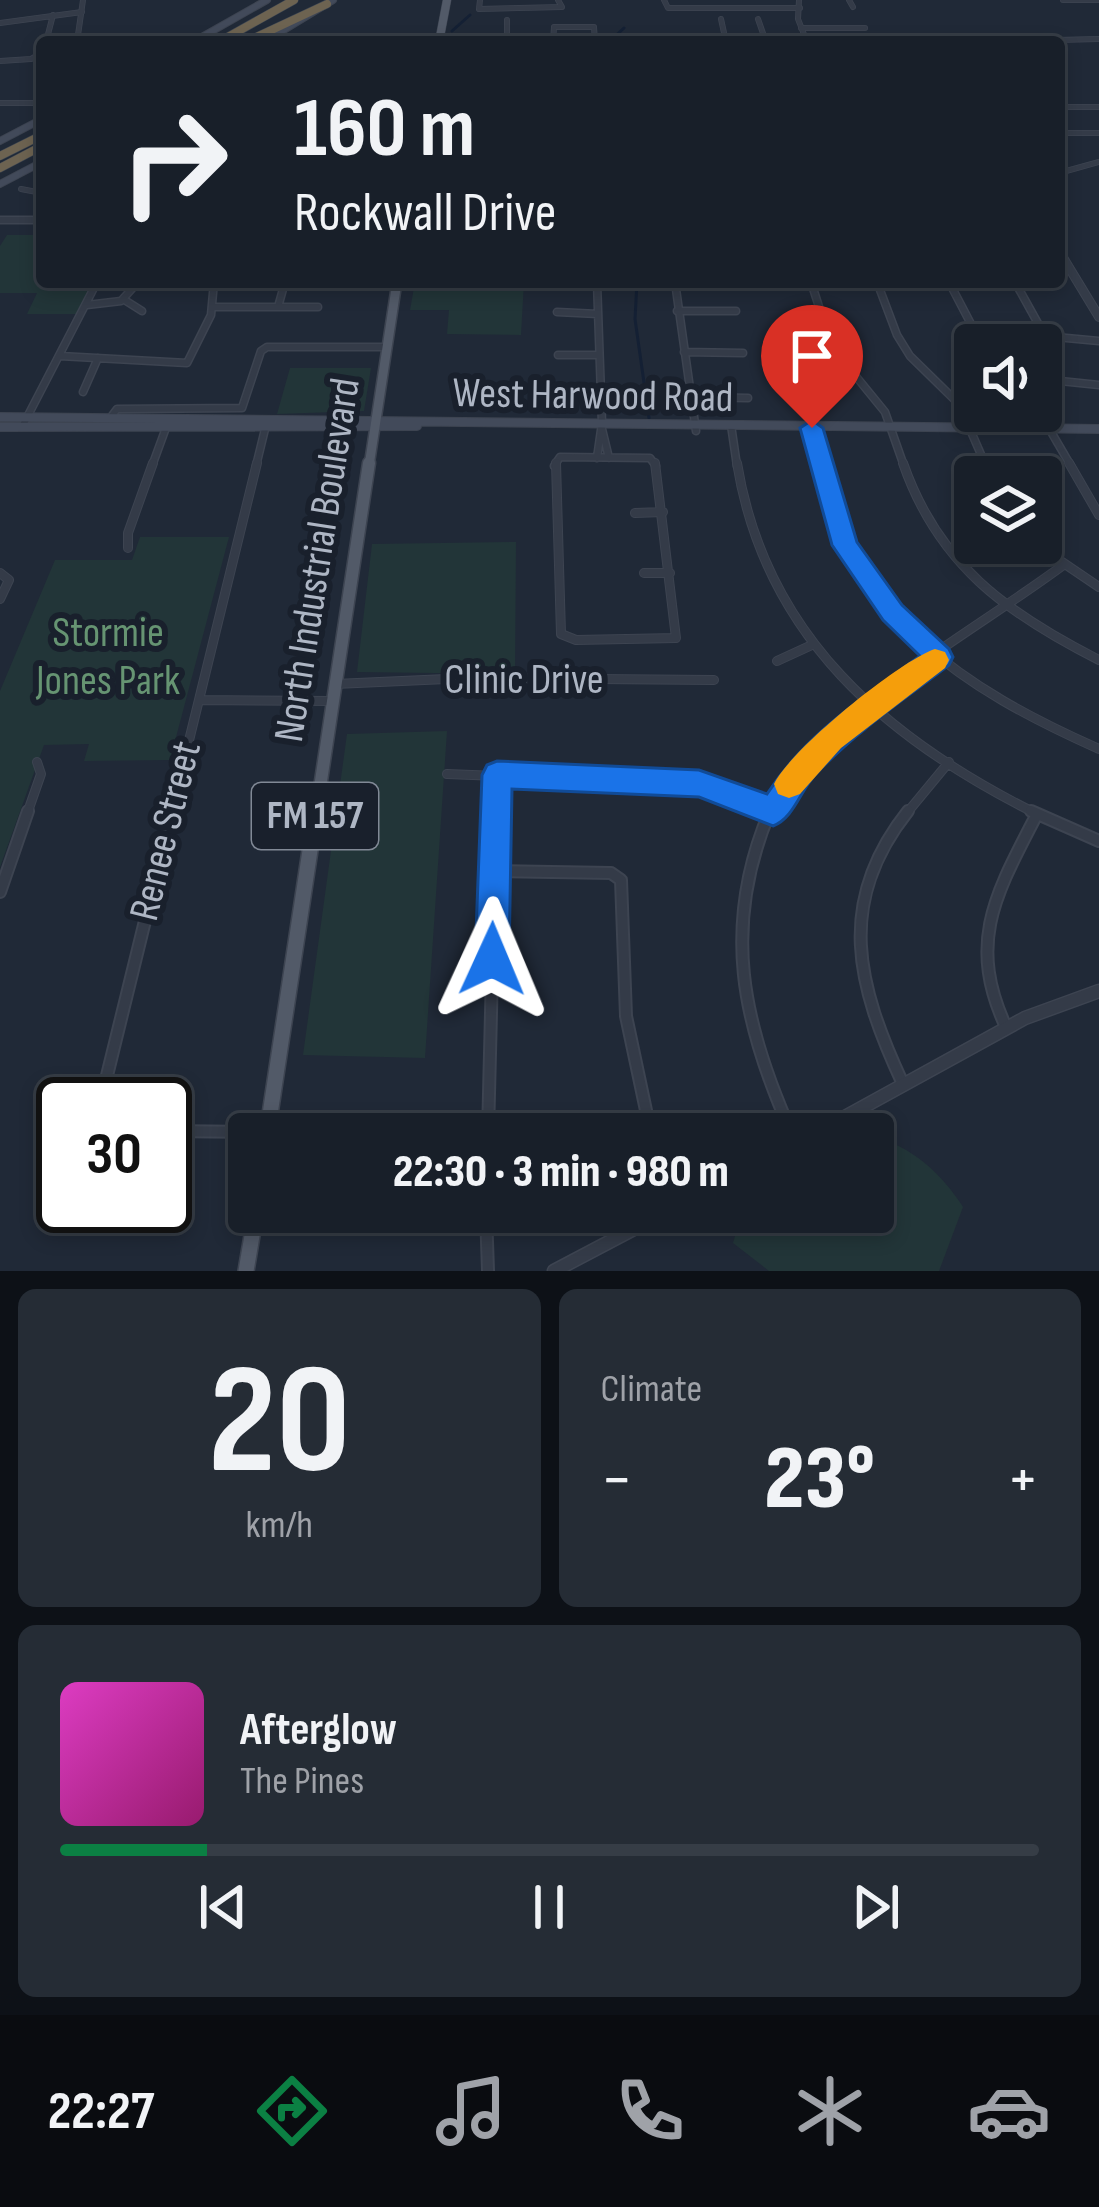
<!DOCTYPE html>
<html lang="en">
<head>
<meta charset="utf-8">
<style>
  :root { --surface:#181f29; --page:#252c35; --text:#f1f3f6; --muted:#9fa2a8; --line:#363d46; --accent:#0b8043 }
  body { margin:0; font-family:"Sofia Sans Condensed",sans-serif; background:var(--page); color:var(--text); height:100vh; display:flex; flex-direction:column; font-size:45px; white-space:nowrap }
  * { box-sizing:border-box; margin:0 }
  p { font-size:39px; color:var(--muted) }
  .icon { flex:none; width:66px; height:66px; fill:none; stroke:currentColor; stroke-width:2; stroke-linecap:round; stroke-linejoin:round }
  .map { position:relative; height:1271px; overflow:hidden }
  .drawer { display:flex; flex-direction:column; gap:18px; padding:18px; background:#0d1117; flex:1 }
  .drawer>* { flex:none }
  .hud { position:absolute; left:36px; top:36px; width:1029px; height:252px; border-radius:12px; box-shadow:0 6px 18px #0003,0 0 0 3px var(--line); background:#181f29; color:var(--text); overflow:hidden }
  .buttons { position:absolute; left:954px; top:324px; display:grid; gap:24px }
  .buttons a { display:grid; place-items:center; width:108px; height:108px; border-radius:12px; background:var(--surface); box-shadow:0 6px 18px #0003,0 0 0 3px var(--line); font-size:60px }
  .speed { position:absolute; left:36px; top:1077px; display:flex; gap:24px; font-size:60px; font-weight:700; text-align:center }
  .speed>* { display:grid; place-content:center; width:156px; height:156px; border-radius:50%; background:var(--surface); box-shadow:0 6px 18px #0003,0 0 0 3px var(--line); line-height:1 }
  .speed .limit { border:6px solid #111; border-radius:18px; background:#fff; color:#111 }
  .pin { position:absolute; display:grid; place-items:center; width:102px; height:102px; color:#fff; margin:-123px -51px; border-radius:50% 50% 50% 0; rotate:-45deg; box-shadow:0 0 12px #0007 }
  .pin .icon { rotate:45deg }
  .me { position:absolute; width:132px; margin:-66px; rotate:1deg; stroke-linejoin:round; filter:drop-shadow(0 0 9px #0008) }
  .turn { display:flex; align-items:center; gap:42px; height:252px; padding:0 60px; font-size:54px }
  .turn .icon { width:156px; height:156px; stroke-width:2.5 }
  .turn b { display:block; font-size:84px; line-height:102px }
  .big { font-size:90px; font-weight:800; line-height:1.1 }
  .drawer .card { flex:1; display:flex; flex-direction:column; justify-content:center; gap:18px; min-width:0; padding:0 42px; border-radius:18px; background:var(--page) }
  .drawer .dial { align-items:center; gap:0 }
  .dial b { font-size:156px; line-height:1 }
  .song { display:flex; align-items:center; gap:36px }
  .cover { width:144px; height:144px; border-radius:18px; background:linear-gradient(135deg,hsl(310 70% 55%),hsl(320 70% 35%)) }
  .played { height:12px; border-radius:6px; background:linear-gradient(90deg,var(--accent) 15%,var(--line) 15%) }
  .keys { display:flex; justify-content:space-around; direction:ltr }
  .heat { display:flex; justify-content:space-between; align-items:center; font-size:66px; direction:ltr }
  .drawer .tiles { flex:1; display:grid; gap:18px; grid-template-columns:1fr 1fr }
  .card:last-child { grid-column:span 2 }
  .trip { position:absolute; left:228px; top:1113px; width:666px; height:120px; border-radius:12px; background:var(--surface); box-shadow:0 6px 18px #0003,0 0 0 3px var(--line); font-weight:800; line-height:120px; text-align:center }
  .tab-bar { display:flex; height:192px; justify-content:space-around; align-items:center; background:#0a0c10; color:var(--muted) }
  .tab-bar .icon { width:84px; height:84px }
  .tab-bar .on { color:var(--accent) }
  .tab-bar b { font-size:54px; color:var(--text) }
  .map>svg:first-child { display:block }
  .green { fill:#223538 }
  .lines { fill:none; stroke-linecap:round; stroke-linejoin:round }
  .stream { stroke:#142034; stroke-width:3 }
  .minor-far3-casing { stroke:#3d4451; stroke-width:6 }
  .minor-far2-casing { stroke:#3d4451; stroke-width:9 }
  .minor-far1-casing { stroke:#3d4451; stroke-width:10 }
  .minor-casing { stroke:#3d4451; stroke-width:14 }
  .tertiary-far2-casing { stroke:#3d4451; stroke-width:6 }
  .tertiary-far1-casing { stroke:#3d4451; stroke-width:10 }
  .tertiary-casing { stroke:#3d4451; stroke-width:15 }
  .secondary-far1-casing { stroke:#3d4451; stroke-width:8 }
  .secondary-casing { stroke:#3d4451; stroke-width:10 }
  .primary-far3-casing { stroke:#3d4451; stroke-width:9 }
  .primary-far2-casing { stroke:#3d4451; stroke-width:12 }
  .primary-far1-casing { stroke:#3d4451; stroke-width:15 }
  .primary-casing { stroke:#3d4451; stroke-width:18 }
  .motorway-casing { stroke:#3e4652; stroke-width:9 }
  .minor-far3 { stroke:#343b48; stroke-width:4.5 }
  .minor-far2 { stroke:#343b48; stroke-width:6 }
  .minor-far1 { stroke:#343b48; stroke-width:8 }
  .minor { stroke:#343b48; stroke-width:10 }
  .tertiary-far2 { stroke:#343b48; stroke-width:4.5 }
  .tertiary-far1 { stroke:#343b48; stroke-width:8 }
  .tertiary { stroke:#343b48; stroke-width:12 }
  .secondary-far1 { stroke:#424a5a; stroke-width:6 }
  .secondary { stroke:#424a5a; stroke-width:8 }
  .primary-far3 { stroke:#525a68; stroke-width:8 }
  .primary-far2 { stroke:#525a68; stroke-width:9 }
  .primary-far1 { stroke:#525a68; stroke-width:12 }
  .primary { stroke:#525a68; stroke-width:15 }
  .motorway { stroke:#6d6351; stroke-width:8 }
  .route { fill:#1a73e8; stroke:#114b97; stroke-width:3 }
  .slow { fill:#f59e0b }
  .labels { text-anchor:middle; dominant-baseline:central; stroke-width:12; stroke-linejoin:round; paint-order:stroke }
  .shield { fill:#19202c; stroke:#818996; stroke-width:3 }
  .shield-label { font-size:39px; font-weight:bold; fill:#aeb6c4 }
  .street-label { font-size:42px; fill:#aeb6c4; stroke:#19202c }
  .park-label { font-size:42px; fill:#669472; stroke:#19202c }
</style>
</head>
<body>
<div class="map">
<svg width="1099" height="1271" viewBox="0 0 1099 1271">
  <rect width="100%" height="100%" fill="#202937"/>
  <path class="green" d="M7,235h35v47h50l-15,32h-50l10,-21h-37v-47z
    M415,282h109l-3,53 -74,-1 2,-24h-39z
    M290,368h81l-7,43 -87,3z
    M140,537h89l-59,223 -86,1 5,-17 -45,1 -44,122v-176l55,-131h77z
    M516,542l-1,132 -158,-2 15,-128z
    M447,731l-22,327 -122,-3 44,-321z
    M873,1137c39,9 69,37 90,70l-24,64h-170l-36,-28 9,-31h131z"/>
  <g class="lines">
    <path class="stream" d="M452,31l18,-16
      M609,42l15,-14
      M637,282l-2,37 14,99"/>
    <g class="minor-far3-casing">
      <path id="minor-far3" d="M480,0l-1,9 83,-2 -4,-7
        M664,0l4,8h132
        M799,0l-1,19 9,23
        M849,0l4,7
        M1063,0h36
        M721,19l5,23
        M758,19l8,23
        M507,20v22
        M0,23l82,-11
        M801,28h64
        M46,42l7,-27
        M553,42l1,-15h40l1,15
        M978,42l121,-3
        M0,61l31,-2 11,-6
        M1059,133h40
        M1059,173l40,-11
        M21,189l21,4"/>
    </g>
    <g class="minor-far2-casing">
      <path id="minor-far2" d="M0,220h42
        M597,282l5,141 -5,35
        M675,282l21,149
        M811,282l21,65 53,65 19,54
        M877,282l20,53 13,21 49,48 27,62
        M949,282l33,63
        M1015,282l30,54 54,5
        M123,299l19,12
        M87,305l34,-4 17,-19
        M212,307h106
        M278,307l7,-25
        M677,311h59
        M557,312l41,2
        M684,352l59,1
        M558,355h41
        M60,356l127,7 24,-48 3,-33
        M824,374l21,-5
        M1041,379l58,6
        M83,392l15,-34
        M691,397l57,1
        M111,417l6,-8 125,-1 19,-57 6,-4h120
        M731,425l6,41
        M22,427l75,-145
        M812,428l8,38
        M602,429l7,29
        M1050,430l21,36
        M152,466l15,-41
        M256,466l10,-41
        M554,466l6,-9 90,1 6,8"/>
    </g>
    <g class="minor-far1-casing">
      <path id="minor-far1" d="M556,463l5,171 15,6 100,-2 -21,-175
        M737,463c28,173 149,276 300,351
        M819,463c35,155 143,225 280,286
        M903,463c35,101 103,150 196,197
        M985,463l6,14
        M1069,463l30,52
        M635,513l28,-1
        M1034,543l65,44
        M128,548v-15l25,-70
        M0,573l9,7 -9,19
        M644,573h26
        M777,661l37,-17
        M335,684l134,-6 245,2
        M199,700l133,1
        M447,774l252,10 25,5 49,23
        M27,814l14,-40 -4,-12
        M171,814l86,-351
        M496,814l1,-39
        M769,814c65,-109 194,-175 293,-248
        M906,814l43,-52"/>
    </g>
    <g class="minor-casing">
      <path id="minor" d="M770,811c-49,115 -28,212 22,323
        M1031,811l68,30
        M494,871l117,2 10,7 5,136 25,118
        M0,892l28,-81
        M1006,1027c-40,-86 -9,-135 31,-213
        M903,1084c-46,-99 -68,-181 5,-273
        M100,1104l72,-293
        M165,1131l101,1
        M488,1134l8,-323
        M486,1212l2,59"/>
    </g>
    <g class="tertiary-far2-casing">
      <path id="tertiary-far2" d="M77,42l6,-42
        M0,103h42
        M1059,107h40"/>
    </g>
    <g class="tertiary-far1-casing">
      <path id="tertiary-far1" d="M1059,251l40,66"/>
    </g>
    <g class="tertiary-casing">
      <path id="tertiary" d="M814,1134l211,-116 74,-27
        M554,1271l112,-59"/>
    </g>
    <g class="secondary-far1-casing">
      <path id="secondary-far1" d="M193,42l74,-42
        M264,42l69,-42
        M0,141l42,-22
        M0,184l42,-22"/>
    </g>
    <g class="secondary-casing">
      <path id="secondary" d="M0,417l1099,12
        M0,427l417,-1"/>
    </g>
    <g class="primary-far3-casing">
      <path id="primary-far3" d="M439,42l8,-42"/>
    </g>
    <g class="primary-far2-casing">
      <path id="primary-far2" d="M369,466l28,-184"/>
    </g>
    <g class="primary-far1-casing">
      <path id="primary-far1" d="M316,814l53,-351"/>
    </g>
    <g class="primary-casing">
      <path id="primary" d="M267,1134l49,-323
        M246,1271l10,-59"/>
    </g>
    <g class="motorway-casing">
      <path id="motorway" d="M219,42l75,-42
        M246,42l81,-38
        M0,156l42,-21
        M0,168l42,-22"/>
    </g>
    <use href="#minor-far3" class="minor-far3"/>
    <use href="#minor-far2" class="minor-far2"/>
    <use href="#minor-far1" class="minor-far1"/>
    <use href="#minor" class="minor"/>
    <use href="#tertiary-far2" class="tertiary-far2"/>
    <use href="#tertiary-far1" class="tertiary-far1"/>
    <use href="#tertiary" class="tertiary"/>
    <use href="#secondary-far1" class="secondary-far1"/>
    <use href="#secondary" class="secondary"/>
    <use href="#primary-far3" class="primary-far3"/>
    <use href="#primary-far2" class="primary-far2"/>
    <use href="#primary-far1" class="primary-far1"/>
    <use href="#primary" class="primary"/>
    <use href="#motorway" class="motorway"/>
  </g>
  <path class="route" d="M812,420l11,8 34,114 45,63 47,44 4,8 -4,8c-46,35 -95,68 -134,110 -15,16 -21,43 -42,51l-74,-29 -187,-8 -3,170 -5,12 -12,5 -12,-5 -5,-12 7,-184 5,-10 10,-4 202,9 68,24c39,-60 96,-96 153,-138l-37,-36 -51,-75 -32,-117z"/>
  <path class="slow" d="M935,649l10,3 4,8 -4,8 -104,80 -41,46 -11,4 -11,-4 -4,-10c16,-34 125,-123 161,-135z"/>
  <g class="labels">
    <rect class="shield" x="252" y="783" width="126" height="66" rx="9"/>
    <g class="shield-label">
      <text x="315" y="816">FM 157</text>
    </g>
    <g class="street-label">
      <text transform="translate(593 396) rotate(1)">West Harwood Road</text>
      <text transform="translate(318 560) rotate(-81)">North Industrial Boulevard</text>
      <text x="524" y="680">Clinic Drive</text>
      <text transform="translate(166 831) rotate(-76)">Renee Street</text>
    </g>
    <g class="park-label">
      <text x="108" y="633">Stormie<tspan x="108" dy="48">Jones Park</tspan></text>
    </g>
  </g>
</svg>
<div class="buttons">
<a><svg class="icon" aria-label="sound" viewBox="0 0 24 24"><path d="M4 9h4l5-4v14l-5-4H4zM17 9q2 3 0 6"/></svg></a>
<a><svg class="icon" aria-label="layers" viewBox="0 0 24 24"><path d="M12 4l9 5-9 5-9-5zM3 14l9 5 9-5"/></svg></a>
</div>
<div class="speed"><div class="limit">30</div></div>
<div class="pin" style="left:812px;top:428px;background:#d93025"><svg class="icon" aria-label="arrive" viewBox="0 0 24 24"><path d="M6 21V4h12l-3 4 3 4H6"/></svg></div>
<svg class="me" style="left:492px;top:959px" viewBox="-20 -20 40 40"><path d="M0-17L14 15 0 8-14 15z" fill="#1a73e8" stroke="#fff" stroke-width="4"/></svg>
<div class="trip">22:30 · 3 min · 980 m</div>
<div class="hud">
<div class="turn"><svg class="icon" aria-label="right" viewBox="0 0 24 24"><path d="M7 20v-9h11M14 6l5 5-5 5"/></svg><div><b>160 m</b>Rockwall Drive</div></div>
</div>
</div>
<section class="drawer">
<div class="tiles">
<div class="card dial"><b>20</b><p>km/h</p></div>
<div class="card"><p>Climate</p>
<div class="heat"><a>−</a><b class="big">23°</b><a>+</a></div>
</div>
<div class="card">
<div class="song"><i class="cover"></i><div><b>Afterglow</b><p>The Pines</p></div></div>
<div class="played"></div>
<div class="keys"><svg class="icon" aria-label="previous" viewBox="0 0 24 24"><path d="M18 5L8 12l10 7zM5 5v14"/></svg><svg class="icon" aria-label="pause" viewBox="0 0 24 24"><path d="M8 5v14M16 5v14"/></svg><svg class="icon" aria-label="next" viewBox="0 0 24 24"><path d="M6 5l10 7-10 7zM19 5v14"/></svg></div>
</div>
</div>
</section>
<nav class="tab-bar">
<b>22:27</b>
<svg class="icon on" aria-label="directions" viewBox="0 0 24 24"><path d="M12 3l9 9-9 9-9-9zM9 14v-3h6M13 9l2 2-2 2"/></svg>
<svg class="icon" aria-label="music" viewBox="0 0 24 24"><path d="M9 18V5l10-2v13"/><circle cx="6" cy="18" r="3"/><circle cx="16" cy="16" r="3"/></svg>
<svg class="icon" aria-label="phone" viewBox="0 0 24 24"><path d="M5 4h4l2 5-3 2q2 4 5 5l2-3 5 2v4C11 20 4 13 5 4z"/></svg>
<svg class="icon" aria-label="climate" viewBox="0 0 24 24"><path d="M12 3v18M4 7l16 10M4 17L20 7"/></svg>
<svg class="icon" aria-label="car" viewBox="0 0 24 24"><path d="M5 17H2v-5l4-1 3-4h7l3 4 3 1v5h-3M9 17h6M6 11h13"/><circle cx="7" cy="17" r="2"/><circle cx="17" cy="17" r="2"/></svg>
</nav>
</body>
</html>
